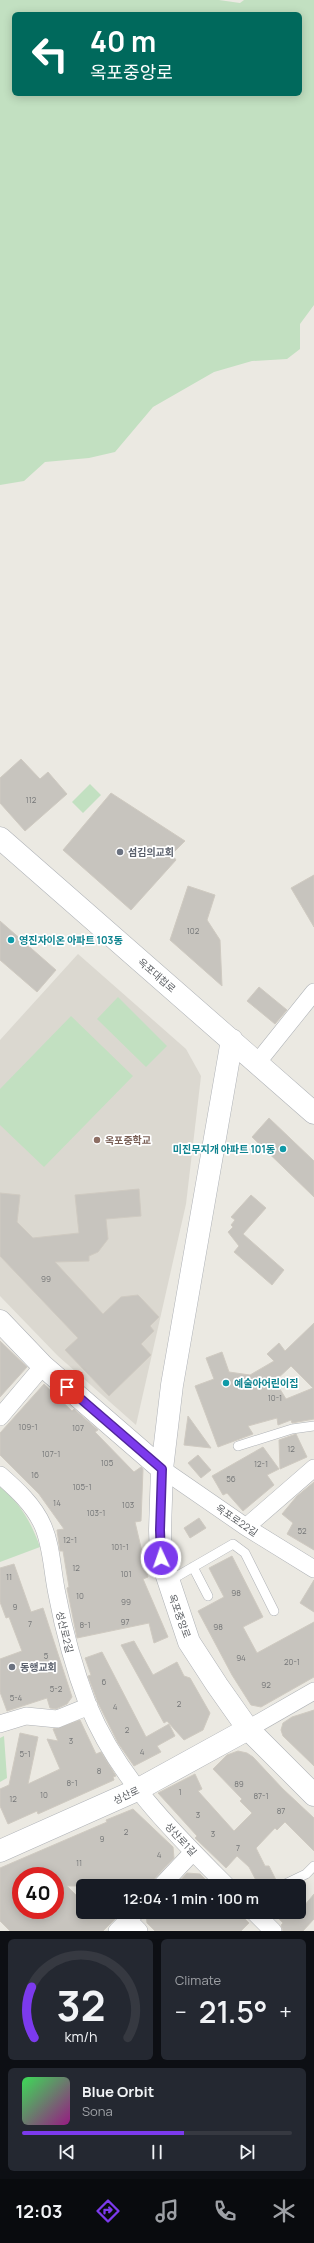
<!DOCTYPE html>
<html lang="en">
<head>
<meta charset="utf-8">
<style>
  :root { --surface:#171b24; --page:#242831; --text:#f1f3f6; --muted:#9ea1a6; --line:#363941; --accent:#7c3aed }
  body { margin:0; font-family:Manrope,"Noto Sans KR",sans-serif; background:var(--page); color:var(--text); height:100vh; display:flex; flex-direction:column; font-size:15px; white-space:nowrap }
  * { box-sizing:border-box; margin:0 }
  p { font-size:13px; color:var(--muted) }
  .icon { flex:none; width:22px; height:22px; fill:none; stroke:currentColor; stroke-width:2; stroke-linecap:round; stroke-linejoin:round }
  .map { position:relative; height:1931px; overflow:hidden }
  .panel { display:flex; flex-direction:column; gap:8px; padding:8px; background:#0d0f14; flex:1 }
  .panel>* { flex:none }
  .banner { position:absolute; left:12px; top:12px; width:290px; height:84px; border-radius:6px; box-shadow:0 2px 10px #0003; background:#00695c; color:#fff; overflow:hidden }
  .speed { position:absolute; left:12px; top:1867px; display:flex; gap:8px; font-size:20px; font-weight:700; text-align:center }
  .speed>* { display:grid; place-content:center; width:52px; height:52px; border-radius:50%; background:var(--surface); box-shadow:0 2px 10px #0003; line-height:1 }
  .speed .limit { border:6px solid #d22; background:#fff; color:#111 }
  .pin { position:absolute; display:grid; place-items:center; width:34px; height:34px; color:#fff; margin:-17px; border-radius:8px; box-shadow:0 2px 6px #0006 }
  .me { position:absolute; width:44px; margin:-22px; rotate:357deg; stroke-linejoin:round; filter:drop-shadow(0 0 3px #0008) }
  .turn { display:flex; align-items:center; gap:14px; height:84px; padding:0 12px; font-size:18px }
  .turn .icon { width:52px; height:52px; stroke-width:2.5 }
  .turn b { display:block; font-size:28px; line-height:34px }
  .big { font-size:30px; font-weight:600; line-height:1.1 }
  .panel .widget { flex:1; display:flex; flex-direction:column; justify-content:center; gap:6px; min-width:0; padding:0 14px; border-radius:6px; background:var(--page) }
  .panel .dial { align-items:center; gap:0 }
  .dial svg { height:104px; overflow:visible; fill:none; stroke:var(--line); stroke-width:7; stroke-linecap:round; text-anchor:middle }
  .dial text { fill:var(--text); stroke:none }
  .song { display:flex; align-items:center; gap:12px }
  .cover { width:48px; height:48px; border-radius:6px; background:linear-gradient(135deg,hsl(130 70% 55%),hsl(310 70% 35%)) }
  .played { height:4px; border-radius:2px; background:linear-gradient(90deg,var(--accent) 60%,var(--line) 60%) }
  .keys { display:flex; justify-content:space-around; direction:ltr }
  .heat { display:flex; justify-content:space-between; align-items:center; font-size:22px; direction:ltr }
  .panel .tiles { flex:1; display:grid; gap:8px; grid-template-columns:1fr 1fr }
  .widget:last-child { grid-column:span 2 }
  .trip { position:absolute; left:76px; top:1879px; width:230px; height:40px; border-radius:6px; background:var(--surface); box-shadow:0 2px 10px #0003; font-weight:600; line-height:40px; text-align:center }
  .menu { display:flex; height:64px; justify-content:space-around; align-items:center; background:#090b0e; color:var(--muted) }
  .menu .icon { width:28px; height:28px }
  .menu .active { color:var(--accent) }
  .menu b { font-size:18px; color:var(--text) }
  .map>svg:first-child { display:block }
  .education { fill:#dbd8d0 }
  .green { fill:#c2e0c1; fill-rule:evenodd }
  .building { fill:#c7c4be; stroke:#cfcac1; fill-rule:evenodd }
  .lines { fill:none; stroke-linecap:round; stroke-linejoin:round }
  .lane-casing { stroke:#afb2b6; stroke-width:10 }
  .street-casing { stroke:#afb2b6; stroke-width:18 }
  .secondary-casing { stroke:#aeb1b6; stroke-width:23 }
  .lane { stroke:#fff; stroke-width:9 }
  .street { stroke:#fff; stroke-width:17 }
  .secondary { stroke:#fff; stroke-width:22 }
  .route-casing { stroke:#51269a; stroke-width:10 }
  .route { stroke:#7c3aed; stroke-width:7 }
  .worship-dot { fill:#6b7280; stroke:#fff; stroke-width:1.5 }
  .culture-dot { fill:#0f9aa8; stroke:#fff; stroke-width:1.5 }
  .education-dot { fill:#8d6e63; stroke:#fff; stroke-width:1.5 }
  .labels { text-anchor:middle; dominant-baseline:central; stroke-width:3.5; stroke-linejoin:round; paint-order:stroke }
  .number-label { font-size:8px; fill:#757778 }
  .worship-label { font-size:10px; font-weight:bold; fill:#5b616d; stroke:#fff; text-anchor:start }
  .culture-label { font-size:10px; font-weight:bold; fill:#0d838f; stroke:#fff; text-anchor:start }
  .street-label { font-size:10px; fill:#5a5d61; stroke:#fff }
  .education-label { font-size:10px; font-weight:bold; fill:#785e54; stroke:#fff; text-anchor:start }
</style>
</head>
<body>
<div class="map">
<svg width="314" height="1931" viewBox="0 0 314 1931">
  <rect width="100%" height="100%" fill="#ebe9e2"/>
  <path class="education" d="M78,954l108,95 15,27 -15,128 -50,221 -78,-69 -58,-60v-256z"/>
  <path class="green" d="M0,0h219l21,3 4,-3h70v305l-14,19v25l-13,10 -35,2 -38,11 -61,35 -38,45 -26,6 -44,4 -21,19 -24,4zM14,14h286v80h-286z
    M90,784l11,11 -18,18 -11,-11z
    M118,997l49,49 -21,21 -49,-48z
    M71,1016l62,60 -89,91 -44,-42v-36z
    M0,1487c21,17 31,35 40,60l-40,15z
    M4,1736l3,42 -7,4v-44z"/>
  <path class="building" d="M21,759l19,20 8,-7 19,22 -42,37 -25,-28v-25z
    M111,793l74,48 -13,13 4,6 -45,50 -68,-60z
    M314,875v52l-23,-39z
    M188,886l27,9 -8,25 13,20 2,46 -52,-46z
    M0,921l56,49 -19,22 -37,-32z
    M259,987l28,23 -12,14 -28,-23z
    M269,1118l45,43v36l-62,-60z
    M139,1189l2,27 -35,3 2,20 -10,13 -9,4v5l-34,1 48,52 18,-17 17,-2 21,22 -9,9 4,5 -13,13 10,11 -42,41 -44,-46 13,-12 -78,-82v-63l20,2 -3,27 16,16 46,-5 -4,-38z
    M251,1195l15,13 -23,26 41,36 -12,15 -38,-33 5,-6 -11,-14 5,-5 -2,-2 4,-5 -4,-3z
    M314,1323v96l-22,4 -1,-3 -13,5 -1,-7 -29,8 5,8 -35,13 -23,-61 19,-7 -8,-21 16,-6 7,20 21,3 24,-14 -7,-7 12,-11 6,8zM291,1366l22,22 -27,11 -11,-18z
    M0,1341l27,26 -27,30z
    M44,1384l28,27 2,-2 24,21 -3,2 39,40 7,-5 2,2 -2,52 -6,1 13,55 -5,2 25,58 -14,6 -5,-20 -72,15 -10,-50 2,-1 -6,-36h-3l-3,-21 7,-1 -25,-35 -39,-39v-22z
    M188,1416l23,32 -27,-3z
    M296,1434l11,23 -27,12 -1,-29z
    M263,1447l16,22 -12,6 7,10 -31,26 -16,-18 -4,2 -11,-19z
    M198,1455l13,15 -10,8 -13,-15z
    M314,1482v68l-27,-16 6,-11 -11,-9 15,-18z
    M199,1518l7,10 -16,10 -6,-10z
    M232,1556l31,61 -20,10 14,26 57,-31v55l-53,30 -10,-2 -19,-30 -34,-64 26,-14 -15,-29z
    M14,1564l17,48 12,-4 29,89 -5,7 -11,5 -6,-1 -3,-10 -40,13 -7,-19v-33l22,-8 -13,-34 -3,1 -6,-16v-34z
    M314,1580v32l-14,-9z
    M134,1641l19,34 24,-13 7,14 6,2 20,35 -7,17 -19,10 -17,-19 -3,2 -43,-78z
    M102,1652l44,85 23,-13 6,12 -18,10 4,6 -27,14 -16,-23 -20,-40 -10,-27 3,-1 -6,-17z
    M314,1710v56l-31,-30 -2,-6 2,-7 9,-6z
    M80,1720l16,34 5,-2 15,24 -3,1 1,3 -76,34 -1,-3 -29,13 -8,-18v-17l9,-4 11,-52 18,4 -10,47 32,-15 -13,-30 11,2 -5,-12z
    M238,1751l9,2 6,4 30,32 31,29v33l-29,-29 -8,8 -2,-2 -19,20 9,18h4l7,14 -11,6h-6l-10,-19 -12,-11 -11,12 -31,-30 2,-2 -39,-43 37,-19 7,15 -4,2 36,40 18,-18 -12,-12 2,-2 -29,-30 14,-14z
    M133,1809l40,38 1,11 -20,21 -3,7h-84l16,16v10h39l-19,19h-93l-10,-10v-53l107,-46 -1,-2zM21,1876h34v34h-34z
    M187,1873l13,1 12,12h-37z
    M314,1894v25l-11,12h-20l-2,-6 2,-2 -11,-11h27z
    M146,1912h92l11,11 -8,8h-86l-8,-8z"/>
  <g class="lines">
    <g class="lane-casing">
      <path id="lane" d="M238,1446l54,-17 22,-3
        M193,1567l15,29
        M169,1581l64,-37 12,9 29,58
        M281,1886l25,-12 8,-8"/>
    </g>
    <g class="street-casing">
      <path id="street" d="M257,1063l57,-71
        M0,1417l43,-51
        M162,1469l84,58 68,42
        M0,1475c16,14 34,30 43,51 9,21 9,45 14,68 7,38 17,74 31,111 30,73 84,126 139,181
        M246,1527l68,-59
        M0,1724l26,-8 31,3 32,-13
        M248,1729l66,-38
        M161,1886l32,-34
        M254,1912l19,19
        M128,1920l11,11
        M117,1931l19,-19"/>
    </g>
    <g class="secondary-casing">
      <path id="secondary" d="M0,838l314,275
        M232,1040l-60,345 -10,84 -2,61 1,28 28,84 28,43 31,44 66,66
        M0,1321l43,45 119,103
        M0,1851l137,-61 111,-61"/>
    </g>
    <use href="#lane" class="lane"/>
    <use href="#street" class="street"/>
    <use href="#secondary" class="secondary"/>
  </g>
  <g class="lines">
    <g class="route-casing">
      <path id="route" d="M67,1387l95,82 -2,61 1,28"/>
    </g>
    <use href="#route" class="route"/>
  </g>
  <g class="worship-dot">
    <circle cx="120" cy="852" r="4"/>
    <circle cx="12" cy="1667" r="4"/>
  </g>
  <g class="culture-dot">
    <circle cx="11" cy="940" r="4"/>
    <circle cx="283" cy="1149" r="4"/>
    <circle cx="226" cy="1383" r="4"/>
  </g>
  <circle class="education-dot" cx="97" cy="1140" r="4"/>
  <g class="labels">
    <g class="number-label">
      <text x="31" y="799">112</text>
      <text x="193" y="930">102</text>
      <text x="46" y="1278">99</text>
      <text x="275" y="1397">10-1</text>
      <text x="28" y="1426">109-1</text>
      <text x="78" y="1427">107</text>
      <text x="291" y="1448">12</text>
      <text x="51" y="1453">107-1</text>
      <text x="107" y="1462">105</text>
      <text x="261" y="1463">12-1</text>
      <text x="35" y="1474">16</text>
      <text x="231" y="1478">56</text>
      <text x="82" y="1486">105-1</text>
      <text x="57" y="1502">14</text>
      <text x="128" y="1504">103</text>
      <text x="96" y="1512">103-1</text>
      <text x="302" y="1530">52</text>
      <text x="70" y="1539">12-1</text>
      <text x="120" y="1546">101-1</text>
      <text x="76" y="1567">12</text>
      <text x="126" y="1573">101</text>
      <text x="9" y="1576">11</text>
      <text x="236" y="1592">98</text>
      <text x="80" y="1595">10</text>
      <text x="126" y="1601">99</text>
      <text x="15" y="1606">9</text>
      <text x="125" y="1621">97</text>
      <text x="30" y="1623">7</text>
      <text x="85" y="1624">8-1</text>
      <text x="218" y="1626">98</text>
      <text x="46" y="1655">5</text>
      <text x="241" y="1657">94</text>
      <text x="292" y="1661">20-1</text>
      <text x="104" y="1681">6</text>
      <text x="266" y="1684">92</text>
      <text x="56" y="1688">5-2</text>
      <text x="16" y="1697">5-4</text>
      <text x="179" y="1703">2</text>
      <text x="115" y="1706">4</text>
      <text x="127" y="1729">2</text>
      <text x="71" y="1740">3</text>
      <text x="142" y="1751">4</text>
      <text x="25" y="1753">5-1</text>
      <text x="99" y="1770">8</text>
      <text x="72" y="1782">8-1</text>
      <text x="239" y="1783">89</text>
      <text x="180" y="1791">1</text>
      <text x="44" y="1794">10</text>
      <text x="261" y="1795">87-1</text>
      <text x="13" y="1798">12</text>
      <text x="281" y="1810">87</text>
      <text x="198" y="1814">3</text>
      <text x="126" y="1831">2</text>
      <text x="213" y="1833">3</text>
      <text x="102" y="1838">9</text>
      <text x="238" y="1847">7</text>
      <text x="159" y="1854">4</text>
      <text x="79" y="1862">11</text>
    </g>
    <g class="worship-label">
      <text x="128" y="852">섬김의교회</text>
      <text x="20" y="1667">동행교회</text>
    </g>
    <g class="culture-label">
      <text x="19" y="940">영진자이온 아파트 103동</text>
      <text x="275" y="1149" text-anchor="end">미진무지개 아파트 101동</text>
      <text x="234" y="1383">예술아어린이집</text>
    </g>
    <g class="street-label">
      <text transform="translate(157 975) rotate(41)">옥포대첩로</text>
      <text transform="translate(237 1520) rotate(34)">옥포로22길</text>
      <text transform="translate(180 1616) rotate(70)">옥포중앙로</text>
      <text transform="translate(65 1632) rotate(76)">성산로2길</text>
      <text transform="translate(126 1795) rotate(-25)">성산로</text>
      <text transform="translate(181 1839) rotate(47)">성산로1길</text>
    </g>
    <g class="education-label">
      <text x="105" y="1140">옥포중학교</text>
    </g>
  </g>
</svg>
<div class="speed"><div class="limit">40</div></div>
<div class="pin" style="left:67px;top:1387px;background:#d93025"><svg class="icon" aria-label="arrive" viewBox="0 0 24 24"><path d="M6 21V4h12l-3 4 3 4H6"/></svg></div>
<svg class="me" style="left:161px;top:1558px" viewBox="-20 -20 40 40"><circle r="17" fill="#7c3aed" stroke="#fff" stroke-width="3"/><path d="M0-11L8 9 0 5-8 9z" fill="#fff"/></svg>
<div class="trip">12:04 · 1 min · 100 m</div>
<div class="banner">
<div class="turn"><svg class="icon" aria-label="left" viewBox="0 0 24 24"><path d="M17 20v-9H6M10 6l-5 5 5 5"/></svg><div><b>40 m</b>옥포중앙로</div></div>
</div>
</div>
<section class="panel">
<div class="tiles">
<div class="widget dial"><svg viewBox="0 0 100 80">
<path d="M14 69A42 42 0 1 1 86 69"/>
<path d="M14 69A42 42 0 0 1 12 30" stroke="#7c3aed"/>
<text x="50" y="56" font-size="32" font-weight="700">32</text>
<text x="50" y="72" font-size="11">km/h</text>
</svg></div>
<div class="widget"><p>Climate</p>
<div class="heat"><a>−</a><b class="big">21.5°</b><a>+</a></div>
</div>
<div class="widget">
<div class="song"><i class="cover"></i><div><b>Blue Orbit</b><p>Sona</p></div></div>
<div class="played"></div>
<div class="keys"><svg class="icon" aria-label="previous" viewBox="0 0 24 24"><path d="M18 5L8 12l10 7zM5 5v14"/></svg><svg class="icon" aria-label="pause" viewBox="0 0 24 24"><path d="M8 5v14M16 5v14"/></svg><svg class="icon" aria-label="next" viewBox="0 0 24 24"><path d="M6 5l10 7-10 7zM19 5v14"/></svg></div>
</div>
</div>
</section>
<nav class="menu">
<b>12:03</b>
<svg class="icon active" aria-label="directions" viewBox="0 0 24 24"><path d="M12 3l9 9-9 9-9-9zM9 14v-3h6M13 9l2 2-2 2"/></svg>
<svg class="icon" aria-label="music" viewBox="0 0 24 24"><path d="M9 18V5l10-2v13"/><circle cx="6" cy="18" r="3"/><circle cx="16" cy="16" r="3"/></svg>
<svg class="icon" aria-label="phone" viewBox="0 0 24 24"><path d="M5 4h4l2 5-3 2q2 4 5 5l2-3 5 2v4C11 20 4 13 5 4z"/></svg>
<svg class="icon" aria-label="climate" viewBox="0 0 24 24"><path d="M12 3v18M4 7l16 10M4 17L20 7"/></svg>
</nav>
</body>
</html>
